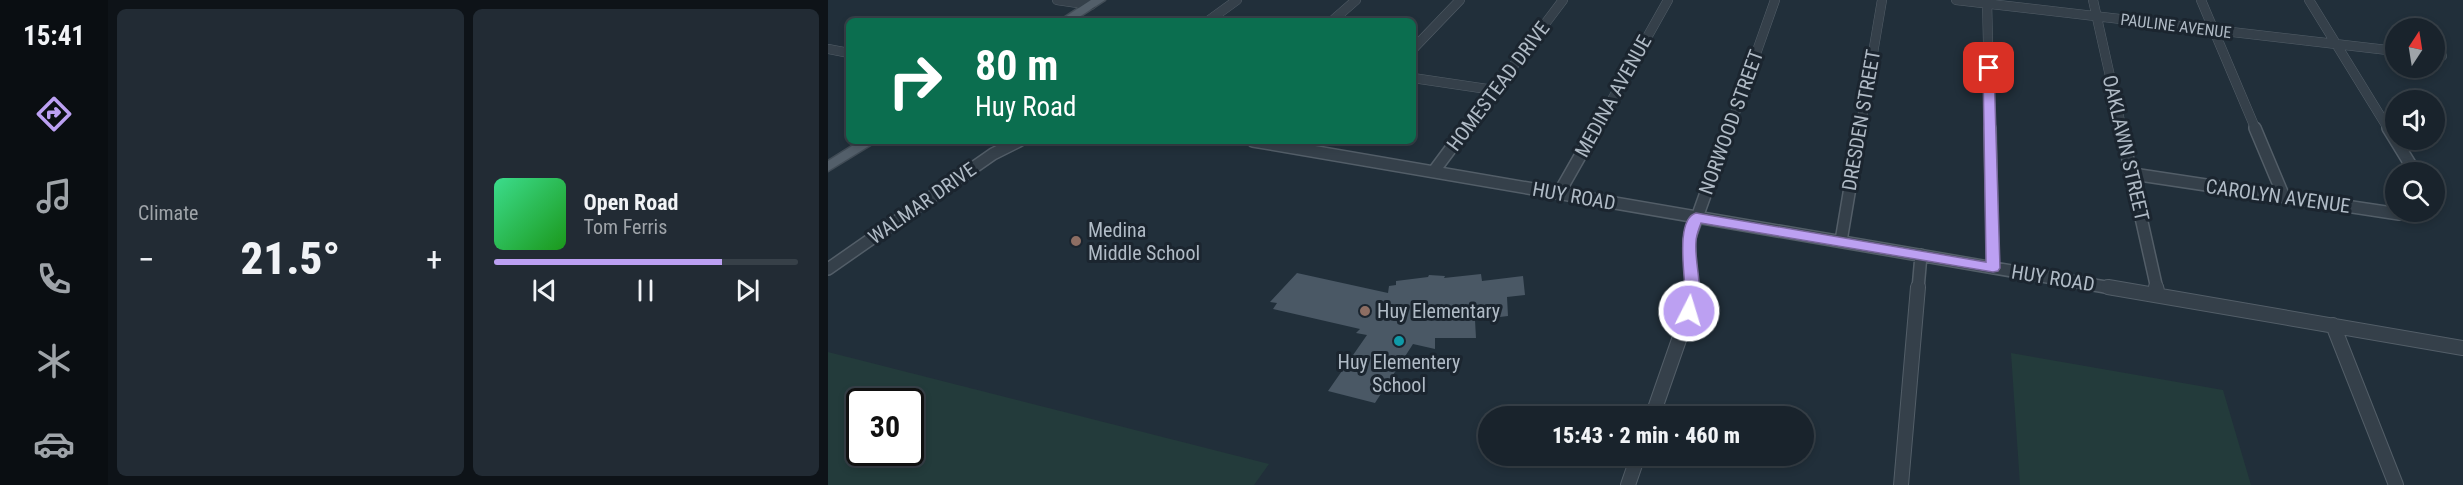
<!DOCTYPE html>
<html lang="en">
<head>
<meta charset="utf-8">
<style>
  :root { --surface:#19232c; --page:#222b34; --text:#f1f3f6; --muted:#9fa4a9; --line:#374048; --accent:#bca0f2 }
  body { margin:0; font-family:"Roboto Condensed",sans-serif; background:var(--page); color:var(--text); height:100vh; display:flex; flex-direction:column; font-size:22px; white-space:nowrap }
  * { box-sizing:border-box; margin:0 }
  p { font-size:20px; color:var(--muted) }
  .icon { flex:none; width:33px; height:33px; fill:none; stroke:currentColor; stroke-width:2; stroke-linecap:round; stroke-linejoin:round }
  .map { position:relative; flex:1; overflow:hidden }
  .drawer { display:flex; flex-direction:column; gap:9px; padding:9px; background:#0e1318; width:720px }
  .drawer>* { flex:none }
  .banner { position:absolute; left:18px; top:18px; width:570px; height:126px; border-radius:9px; box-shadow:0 3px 9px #0003,0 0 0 2px var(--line); background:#0b6e4f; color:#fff; overflow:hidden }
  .needle { width:39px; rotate:12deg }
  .controls { position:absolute; left:1557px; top:18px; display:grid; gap:12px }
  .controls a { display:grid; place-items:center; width:60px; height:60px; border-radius:50%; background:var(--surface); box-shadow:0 3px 9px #0003,0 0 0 2px var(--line); font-size:30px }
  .speed { position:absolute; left:18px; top:388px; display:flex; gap:12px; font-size:30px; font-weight:700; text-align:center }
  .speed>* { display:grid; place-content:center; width:78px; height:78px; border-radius:50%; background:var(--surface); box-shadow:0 3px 9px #0003,0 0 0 2px var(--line); line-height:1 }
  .speed .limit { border:3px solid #111; border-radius:9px; background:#fff; color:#111 }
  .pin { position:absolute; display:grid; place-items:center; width:51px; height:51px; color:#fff; margin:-26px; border-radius:12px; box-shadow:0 3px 9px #0006 }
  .me { position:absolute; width:66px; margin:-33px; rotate:5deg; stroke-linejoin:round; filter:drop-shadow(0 0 4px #0008) }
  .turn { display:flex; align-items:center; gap:21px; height:126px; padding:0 30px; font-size:27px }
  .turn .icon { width:78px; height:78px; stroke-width:2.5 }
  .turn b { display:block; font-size:42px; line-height:51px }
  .big { font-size:45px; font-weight:800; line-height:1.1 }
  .drawer .card { flex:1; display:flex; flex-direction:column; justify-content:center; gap:9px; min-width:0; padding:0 21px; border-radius:9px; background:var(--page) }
  .song { display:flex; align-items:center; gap:18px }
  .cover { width:72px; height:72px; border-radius:9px; background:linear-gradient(135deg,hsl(150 70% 55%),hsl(120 70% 35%)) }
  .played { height:6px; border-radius:3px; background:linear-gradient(90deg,var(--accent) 75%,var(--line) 75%) }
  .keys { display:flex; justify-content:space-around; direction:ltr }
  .heat { display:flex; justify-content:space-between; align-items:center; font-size:33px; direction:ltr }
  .drawer .tiles { flex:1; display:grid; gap:9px; grid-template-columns:repeat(2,1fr) }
  .trip { position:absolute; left:650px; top:406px; width:336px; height:60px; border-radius:30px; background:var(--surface); box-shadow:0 3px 9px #0003,0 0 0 2px var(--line); font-weight:800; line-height:60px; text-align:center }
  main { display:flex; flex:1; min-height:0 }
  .dock { display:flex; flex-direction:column; width:108px; justify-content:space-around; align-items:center; background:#0a0e12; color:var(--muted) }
  .dock .icon { width:42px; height:42px }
  .dock .selected { color:var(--accent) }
  .dock b { font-size:27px; color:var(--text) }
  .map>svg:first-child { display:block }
  .green { fill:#233b3b; fill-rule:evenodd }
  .building { fill:#4a5865 }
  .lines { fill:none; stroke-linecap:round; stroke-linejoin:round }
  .minor-far2-casing { stroke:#535e68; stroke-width:10 }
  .minor-far1-casing { stroke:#535e68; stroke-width:14 }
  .minor-casing { stroke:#535e68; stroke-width:16 }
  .major-casing { stroke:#414c56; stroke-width:3 }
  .minor-far2 { stroke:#35404a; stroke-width:9 }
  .minor-far1 { stroke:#35404a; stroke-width:11 }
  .minor { stroke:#35404a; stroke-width:14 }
  .major { fill:#535f6a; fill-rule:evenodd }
  .route { fill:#bca0f2; stroke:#7a689d; stroke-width:1.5 }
  .education-dot { fill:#8d6e63; stroke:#1b252f; stroke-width:2 }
  .culture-dot { fill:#0f9aa8; stroke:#1b252f; stroke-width:2 }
  .labels { text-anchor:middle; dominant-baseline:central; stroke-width:6; stroke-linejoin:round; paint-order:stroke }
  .far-street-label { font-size:16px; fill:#b0bbc6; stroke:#1b252f }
  .street-label { font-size:20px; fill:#b0bbc6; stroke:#1b252f }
  .poi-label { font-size:20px; fill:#b0bbc6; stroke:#1b252f; text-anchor:start }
</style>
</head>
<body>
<main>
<nav class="dock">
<b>15:41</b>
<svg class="icon selected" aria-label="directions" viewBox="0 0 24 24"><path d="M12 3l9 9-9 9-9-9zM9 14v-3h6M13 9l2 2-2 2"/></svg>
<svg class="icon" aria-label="music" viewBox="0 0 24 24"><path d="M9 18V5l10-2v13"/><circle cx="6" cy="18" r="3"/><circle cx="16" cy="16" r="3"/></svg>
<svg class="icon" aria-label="phone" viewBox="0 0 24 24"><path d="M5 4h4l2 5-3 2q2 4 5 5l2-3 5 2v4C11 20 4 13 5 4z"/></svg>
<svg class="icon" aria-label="climate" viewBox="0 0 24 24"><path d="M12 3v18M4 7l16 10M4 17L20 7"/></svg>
<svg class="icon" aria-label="car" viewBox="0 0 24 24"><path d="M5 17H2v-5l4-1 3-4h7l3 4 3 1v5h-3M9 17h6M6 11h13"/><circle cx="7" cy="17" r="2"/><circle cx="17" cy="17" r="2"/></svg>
</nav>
<section class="drawer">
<div class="tiles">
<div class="card"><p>Climate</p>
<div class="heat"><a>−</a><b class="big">21.5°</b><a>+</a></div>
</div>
<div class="card">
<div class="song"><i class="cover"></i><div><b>Open Road</b><p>Tom Ferris</p></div></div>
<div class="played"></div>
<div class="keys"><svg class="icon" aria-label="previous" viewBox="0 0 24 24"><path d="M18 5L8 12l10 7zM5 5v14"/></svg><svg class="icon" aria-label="pause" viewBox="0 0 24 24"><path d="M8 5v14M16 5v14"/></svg><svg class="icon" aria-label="next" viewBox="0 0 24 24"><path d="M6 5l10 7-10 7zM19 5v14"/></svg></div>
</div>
</div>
</section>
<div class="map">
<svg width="1635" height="485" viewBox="0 0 1635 485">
  <rect width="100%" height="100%" fill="#212f3a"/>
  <path class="green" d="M0,352l441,112 -15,21h-426zM32,402h50v51h-50z
    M1183,353l212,37 28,95h-231z"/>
  <path class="building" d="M469,273l91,20 1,-7 7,-1v-4l32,-4 1,-2 16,1 -1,2 37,-4 1,7 41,-5 2,19 -18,2 1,19 -33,4 1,18h-41v11l-22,-5 -38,59 -47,-12 39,-56 -11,-2 4,-4 -87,-20 4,-6 -7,-1z"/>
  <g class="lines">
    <g class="minor-far2-casing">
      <path id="minor-far2" d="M229,0l34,5
        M1128,0l440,51
        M1159,0l3,130
        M1265,0l29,130
        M1373,0l55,130
        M1481,0l80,130
        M380,21l29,-21
        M504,21l24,-21
        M0,49l21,4
        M585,49l47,-49
        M1606,56h8
        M585,78l81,12
        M637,130l98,-130
        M767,130l73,-130
        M901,130l46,-130
        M1032,130l22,-130"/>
    </g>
    <g class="minor-far1-casing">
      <path id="minor-far1" d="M1162,128l3,140
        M1293,128l36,161
        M1427,128l29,69
        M1560,128l27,44
        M425,141l864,148
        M606,171l32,-43
        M1305,174l266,40 24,-2
        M731,193l37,-65
        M1013,241l19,-113
        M0,269l165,-115 26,-13
        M864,289l-3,-49 40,-112
        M1090,289l3,-34"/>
    </g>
    <g class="minor-casing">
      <path id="minor" d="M1280,287l355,61
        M1328,287l2,8
        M1505,325l63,160
        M824,417l37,-106 3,-24
        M800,485l10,-29
        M1073,485l17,-198"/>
    </g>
    <g class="major-casing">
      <path id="major" d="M263,0h14l-32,21h-14z
        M32,141h17l-49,30v-10z"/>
    </g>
    <use href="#minor-far2" class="minor-far2"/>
    <use href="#minor-far1" class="minor-far1"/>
    <use href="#minor" class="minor"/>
    <use href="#major" class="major"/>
  </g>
  <path class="route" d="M1161,64l5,4 6,200 -2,3 -5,1 -292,-49c-2,6 -5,12 -5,19 -2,23 10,51 -2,73h-10c-4,-8 0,-15 1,-24 0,-16 -10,-72 11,-78l290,49 -3,-194z"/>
  <g class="education-dot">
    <circle cx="248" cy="241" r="6"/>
    <circle cx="537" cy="311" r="6"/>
  </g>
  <circle class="culture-dot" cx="571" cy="341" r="6"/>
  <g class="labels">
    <g class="far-street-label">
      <text transform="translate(1348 26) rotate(7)">PAULINE AVENUE</text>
    </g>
    <g class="street-label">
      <text transform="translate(670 86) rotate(-53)">HOMESTEAD DRIVE</text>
      <text transform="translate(785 96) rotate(-61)">MEDINA AVENUE</text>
      <text transform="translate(1033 120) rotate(-80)">DRESDEN STREET</text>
      <text transform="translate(903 122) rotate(-70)">NORWOOD STREET</text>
      <text transform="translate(1298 148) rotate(77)">OAKLAWN STREET</text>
      <text transform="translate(746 196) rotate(10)">HUY ROAD</text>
      <text transform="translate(1450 196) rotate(8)">CAROLYN AVENUE</text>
      <text transform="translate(94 203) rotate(-35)">WALMAR DRIVE</text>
      <text transform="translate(1225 278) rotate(9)">HUY ROAD</text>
    </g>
    <g class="poi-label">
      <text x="260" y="230">Medina<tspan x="260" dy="23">Middle School</tspan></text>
      <text x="549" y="311">Huy Elementary</text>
      <text x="571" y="362" text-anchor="middle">Huy Elementery<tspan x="571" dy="23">School</tspan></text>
    </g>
  </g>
</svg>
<div class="controls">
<a><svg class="needle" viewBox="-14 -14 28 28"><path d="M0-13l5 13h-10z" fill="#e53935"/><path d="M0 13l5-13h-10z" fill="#9fa4a9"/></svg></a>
<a><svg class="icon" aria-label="sound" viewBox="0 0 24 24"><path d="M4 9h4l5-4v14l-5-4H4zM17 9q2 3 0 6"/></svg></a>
<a><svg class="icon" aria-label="search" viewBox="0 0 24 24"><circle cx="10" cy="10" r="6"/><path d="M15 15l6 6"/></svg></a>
</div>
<div class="speed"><div class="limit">30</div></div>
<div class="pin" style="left:1161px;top:68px;background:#d93025"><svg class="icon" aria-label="arrive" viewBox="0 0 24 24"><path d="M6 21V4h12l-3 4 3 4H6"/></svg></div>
<svg class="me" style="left:861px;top:311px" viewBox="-20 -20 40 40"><circle r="17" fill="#bca0f2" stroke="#fff" stroke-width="3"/><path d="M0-11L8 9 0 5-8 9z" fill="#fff"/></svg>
<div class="trip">15:43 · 2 min · 460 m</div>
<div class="banner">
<div class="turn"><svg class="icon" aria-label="right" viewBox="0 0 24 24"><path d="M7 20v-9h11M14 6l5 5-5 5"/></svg><div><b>80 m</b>Huy Road</div></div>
</div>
</div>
</main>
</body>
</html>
